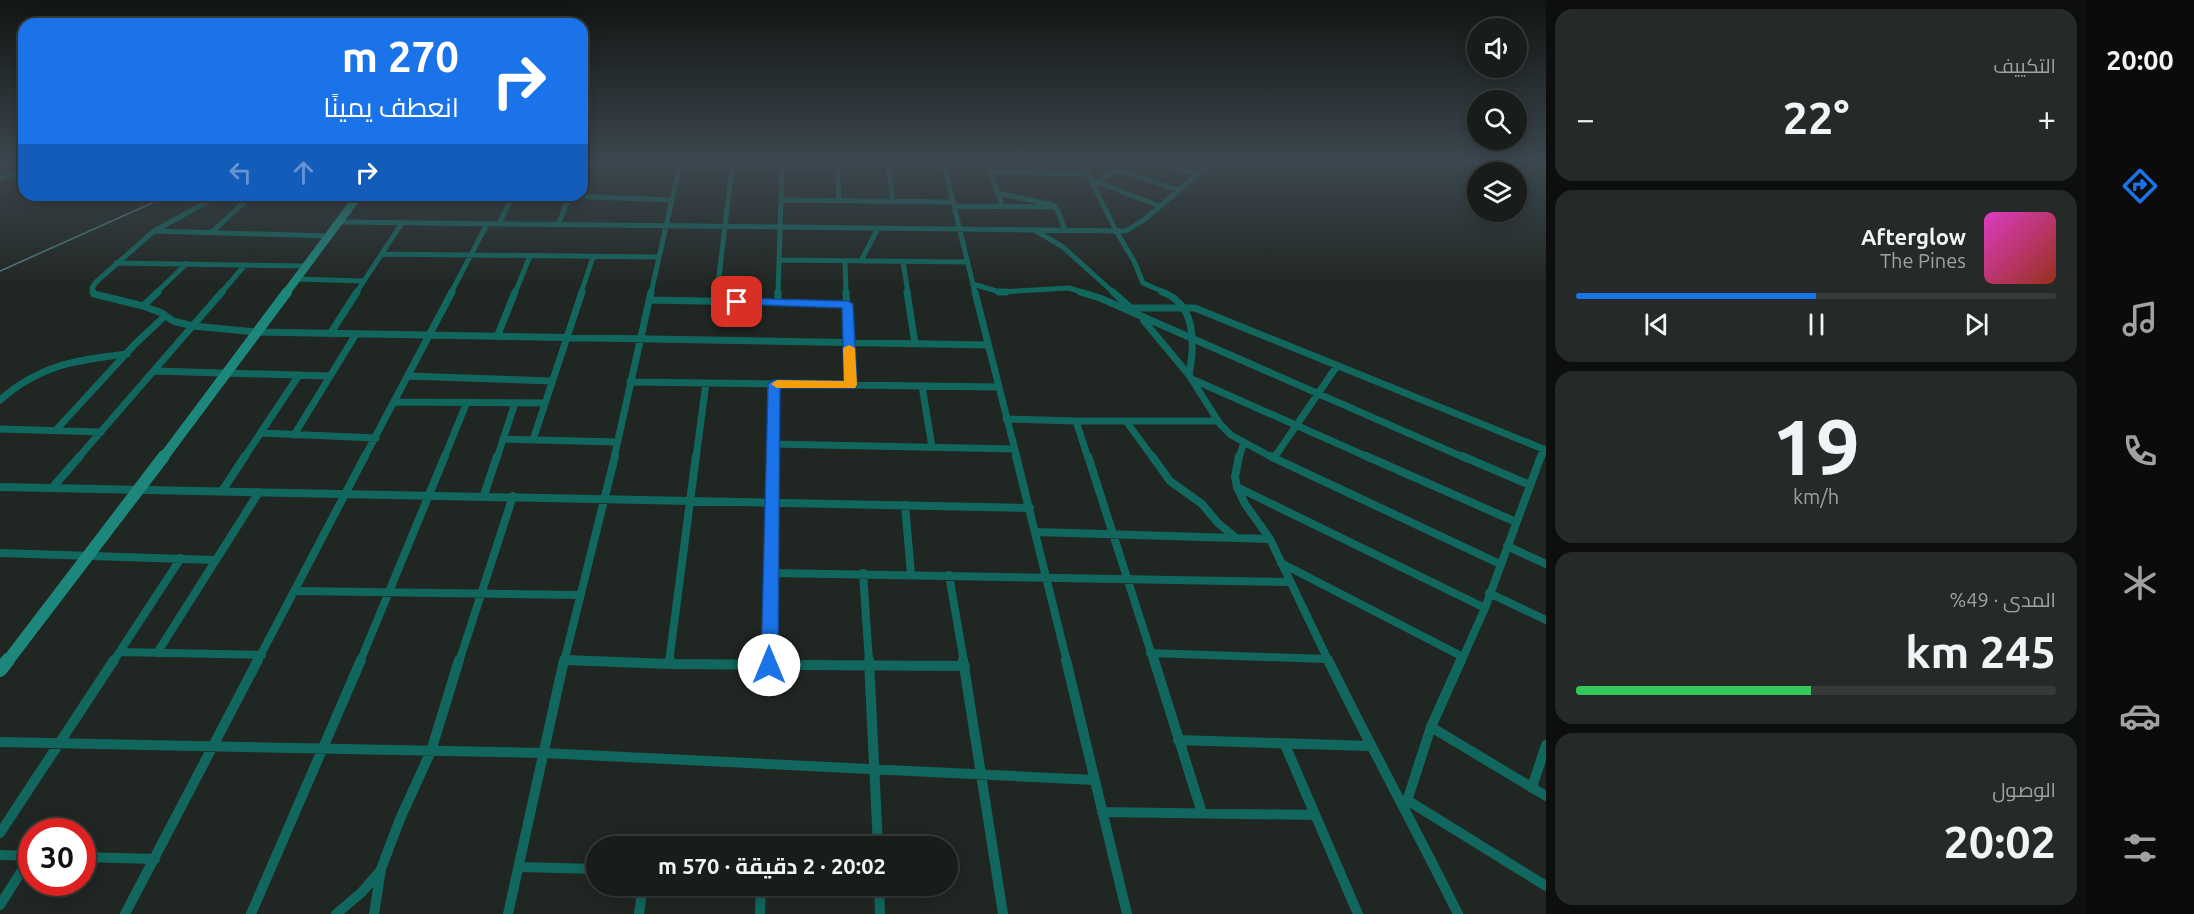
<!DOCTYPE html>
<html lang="ar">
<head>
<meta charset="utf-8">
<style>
  :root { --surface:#181c1a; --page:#252927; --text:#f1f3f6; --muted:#9fa1a2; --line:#363a39; --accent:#1a73e8 }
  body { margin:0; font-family:Ubuntu,Cairo,sans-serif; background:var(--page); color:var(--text); direction:rtl; height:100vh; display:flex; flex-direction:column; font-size:22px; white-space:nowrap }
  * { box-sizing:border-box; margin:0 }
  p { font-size:20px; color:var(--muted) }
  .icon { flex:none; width:33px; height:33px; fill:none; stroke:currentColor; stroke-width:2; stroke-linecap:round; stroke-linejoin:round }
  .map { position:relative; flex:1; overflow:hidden; direction:ltr }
  .side { display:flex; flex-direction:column; gap:9px; padding:9px; background:#0d0f0e; width:540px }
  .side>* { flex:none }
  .hud { position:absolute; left:18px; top:18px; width:570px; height:183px; border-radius:18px; box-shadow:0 3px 15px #0003,0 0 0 2px var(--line); direction:rtl; background:#1a73e8; color:#fff; overflow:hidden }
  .tools { position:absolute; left:1467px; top:18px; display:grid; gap:12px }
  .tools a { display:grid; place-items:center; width:60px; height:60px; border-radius:50%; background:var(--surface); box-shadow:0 3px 15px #0003,0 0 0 2px var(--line); font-size:30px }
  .speed { position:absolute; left:18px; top:818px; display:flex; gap:12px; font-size:30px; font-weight:700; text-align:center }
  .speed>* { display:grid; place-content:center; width:78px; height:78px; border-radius:50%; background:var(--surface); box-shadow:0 3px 15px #0003,0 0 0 2px var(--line); line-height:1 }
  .speed .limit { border:9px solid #d22; background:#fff; color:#111 }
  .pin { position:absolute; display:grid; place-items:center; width:51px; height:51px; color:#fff; margin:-26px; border-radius:12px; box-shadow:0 3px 9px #0006 }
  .me { position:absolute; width:66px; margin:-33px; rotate:0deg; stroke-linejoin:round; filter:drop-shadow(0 0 4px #0008) }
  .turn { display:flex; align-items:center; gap:21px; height:126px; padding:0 30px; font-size:27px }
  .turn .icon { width:78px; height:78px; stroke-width:2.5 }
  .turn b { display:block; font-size:42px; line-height:51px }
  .lanes { display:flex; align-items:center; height:57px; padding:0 30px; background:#0003; justify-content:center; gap:30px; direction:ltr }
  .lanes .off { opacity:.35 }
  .big { font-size:45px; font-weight:700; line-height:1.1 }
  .side .card { flex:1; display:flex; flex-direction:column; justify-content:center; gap:9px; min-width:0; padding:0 21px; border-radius:18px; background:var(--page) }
  .side .dial { align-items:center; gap:0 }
  .dial b { font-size:78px; line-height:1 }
  .song { display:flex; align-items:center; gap:18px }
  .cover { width:72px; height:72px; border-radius:9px; background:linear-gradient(135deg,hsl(310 70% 55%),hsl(10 70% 35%)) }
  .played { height:6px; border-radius:3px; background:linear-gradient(90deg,var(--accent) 50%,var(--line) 50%) }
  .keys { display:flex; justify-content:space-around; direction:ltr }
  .heat { display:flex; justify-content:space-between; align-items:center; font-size:33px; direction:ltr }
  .charge { height:9px; border-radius:4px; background:linear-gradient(90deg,#34c759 49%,var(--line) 0) }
  .trip { position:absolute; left:586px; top:836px; width:372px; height:60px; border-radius:30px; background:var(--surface); box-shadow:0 3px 15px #0003,0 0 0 2px var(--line); font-weight:700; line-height:60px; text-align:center; direction:rtl }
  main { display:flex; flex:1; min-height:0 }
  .menu { display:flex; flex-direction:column; width:108px; justify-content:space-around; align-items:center; background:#0a0b0a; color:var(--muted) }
  .menu .icon { width:42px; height:42px }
  .menu .on { color:var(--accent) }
  .menu b { font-size:27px; color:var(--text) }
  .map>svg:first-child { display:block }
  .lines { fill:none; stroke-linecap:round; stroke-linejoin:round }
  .stream { stroke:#508189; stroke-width:1.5 }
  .street-far3 { stroke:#11665d; stroke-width:5 }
  .street-far2 { stroke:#11665d; stroke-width:7 }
  .street-far1 { stroke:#11665d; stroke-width:8 }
  .street { stroke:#11665d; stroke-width:10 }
  .secondary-far3 { stroke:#1d877c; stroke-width:8 }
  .secondary-far2 { stroke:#1d877c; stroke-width:10 }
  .secondary-far1 { stroke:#1d877c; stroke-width:12 }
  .secondary { stroke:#1d877c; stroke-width:14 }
  .route { fill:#1a73e8; stroke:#114b97; stroke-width:1.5 }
  .slow { fill:#f59e0b }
</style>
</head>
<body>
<main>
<nav class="menu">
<b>20:00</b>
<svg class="icon on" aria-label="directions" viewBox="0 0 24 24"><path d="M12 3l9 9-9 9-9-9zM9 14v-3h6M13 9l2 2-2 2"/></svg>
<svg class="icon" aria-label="music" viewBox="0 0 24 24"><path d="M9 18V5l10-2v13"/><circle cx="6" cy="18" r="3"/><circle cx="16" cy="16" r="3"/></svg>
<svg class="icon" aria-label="phone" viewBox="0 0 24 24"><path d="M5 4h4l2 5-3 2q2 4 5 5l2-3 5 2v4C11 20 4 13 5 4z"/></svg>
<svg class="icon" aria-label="climate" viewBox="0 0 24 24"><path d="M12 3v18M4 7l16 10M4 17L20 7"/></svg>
<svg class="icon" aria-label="car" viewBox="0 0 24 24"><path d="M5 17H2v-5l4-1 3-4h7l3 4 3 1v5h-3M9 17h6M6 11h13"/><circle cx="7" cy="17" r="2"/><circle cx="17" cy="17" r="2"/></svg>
<svg class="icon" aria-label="filters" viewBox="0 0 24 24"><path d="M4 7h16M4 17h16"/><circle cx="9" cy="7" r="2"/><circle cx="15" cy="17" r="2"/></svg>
</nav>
<section class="side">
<div class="card"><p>التكييف</p>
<div class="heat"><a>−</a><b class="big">22°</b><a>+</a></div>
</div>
<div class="card">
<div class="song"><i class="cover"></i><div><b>Afterglow</b><p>The Pines</p></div></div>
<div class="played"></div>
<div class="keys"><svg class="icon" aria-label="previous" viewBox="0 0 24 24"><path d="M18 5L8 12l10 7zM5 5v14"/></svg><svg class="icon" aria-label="pause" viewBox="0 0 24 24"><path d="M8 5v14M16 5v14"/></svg><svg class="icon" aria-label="next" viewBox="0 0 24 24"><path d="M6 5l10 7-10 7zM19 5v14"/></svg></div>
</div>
<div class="card dial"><b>19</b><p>km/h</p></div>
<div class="card"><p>المدى · 49%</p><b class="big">245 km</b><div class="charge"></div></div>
<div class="card"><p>الوصول</p><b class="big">20:02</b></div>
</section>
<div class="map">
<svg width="1546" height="914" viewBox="0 0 1546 914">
  <rect width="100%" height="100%" fill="#202622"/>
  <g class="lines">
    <path class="stream" d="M0,271l170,-76"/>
    <path class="street-far3" d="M837,160l2,41
      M887,160l6,41
      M943,160l32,133
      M987,160l15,46
      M1081,160l35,71 18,30 9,22 23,10
      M1151,160l45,14
      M582,165l2,-5
      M680,167l158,1
      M1118,170l60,20
      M991,172l96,2
      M0,178l24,-8
      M1097,182l62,24
      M1095,183l37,-23
      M998,193l55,12 5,6 7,20
      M462,195l51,1
      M569,196l103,4
      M782,200l171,2
      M954,206l102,1
      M340,222l786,9 19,-12 69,-59
      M499,224l14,-29
      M558,225l12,-30
      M155,231l174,5
      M1036,231l27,16 51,46
      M211,233l41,-38
      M382,254l277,3
      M779,260l189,2
      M861,261l16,-31
      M845,262l1,31
      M903,262l5,31
      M116,263l190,3
      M297,279l67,2
      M973,284l27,8 69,-4 16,5
      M94,293l-2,-5 4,-6 58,-51 66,-36
      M156,293l30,-29
      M221,293l24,-28
      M356,293l46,-70
      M451,293l36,-69
      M515,293l15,-37
      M581,293l12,-36
      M651,293l30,-133
      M717,293l15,-125
      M778,293l4,-125"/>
    <path class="street-far2" d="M93,292l1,2 49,12 19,7 11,8 20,5 63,6 732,13
      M846,292l4,93
      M907,292l8,52
      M975,292l42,166
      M999,292h7
      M1080,292l20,6 365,160
      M1113,292l18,16
      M1162,292c35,12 33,52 27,83
      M650,300l198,4
      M716,302l1,-10
      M778,302v-10
      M143,306l15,-14
      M1131,308h64l351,142
      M1144,321l45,54 31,49 11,11 42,23
      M330,334l27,-42
      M497,337l18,-45
      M154,371l176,5
      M408,376l144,5
      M1194,380l176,78
      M630,382l368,5
      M922,386l10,61
      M0,400c40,-35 75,-40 127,-46
      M395,402l150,1
      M1006,419l70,2 12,37
      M1076,421h142
      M1126,421l27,37
      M0,429l101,3
      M56,430l79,-86 30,-28
      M261,433l115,5
      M294,435l62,-101
      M503,439l114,3
      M533,440l49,-148
      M772,444l242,5
      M78,458l144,-166
      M244,458l55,-83
      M364,458l88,-166
      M444,458l23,-56
      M497,458l18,-55
      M614,458l37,-166
      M696,458l10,-75
      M773,458l1,-74
      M1239,458l5,-16
      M1274,458l63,-92
      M1541,458l3,-9"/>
    <path class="street-far1" d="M1016,456l51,206
      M1088,456l66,206
      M1152,456l18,25 32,23 16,19 17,14
      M1239,456l-4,21 2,10 8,17 25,35 59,123
      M1270,456l230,108
      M1366,456l150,66
      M1462,456l68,29
      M1274,458l1,-2
      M0,487l1030,21
      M1237,487l248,121
      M52,488l28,-32
      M222,491l23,-35
      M484,495l13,-39
      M905,505l6,69
      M1036,532l234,7
      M1507,546l39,18
      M0,553l215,7
      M1281,563l182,94
      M770,573l520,9
      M863,573l6,89
      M949,575l15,87
      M296,591l283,4
      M1489,593l57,27
      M120,652l142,3
      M157,653l102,-161
      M1150,653l176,6
      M564,660l41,2
      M113,662l68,-104
      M257,662l108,-206
      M360,662l85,-206
      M459,662l54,-166
      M564,662l51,-206
      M669,662l27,-206
      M769,662l4,-206
      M1461,662l24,-54 56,-152"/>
    <path class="street" d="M565,660l104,4 296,2
      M869,660l9,186
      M963,660l40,254
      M1066,660l61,254
      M1154,660l48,153
      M1328,660c42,86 88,169 130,254
      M669,664l1,-4
      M769,665v-5
      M1431,727l115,69
      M1178,740l192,6
      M0,742l543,11 551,27
      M1285,745l73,169
      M1532,787l14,-42
      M1407,800l139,86
      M1405,807l26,-80 30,-67
      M1102,812l213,3
      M0,833l114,-173
      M0,855l32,1
      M82,857l73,2
      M519,867l78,2
      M879,885l1,29
      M0,905l31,-49
      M125,914l133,-254
      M251,914l110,-254
      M336,914l25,-21 20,-23
      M374,914l7,-45 19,-50 31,-68 28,-91
      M508,914l56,-254
      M639,914l4,-29
      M760,914l1,-29"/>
    <path class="secondary-far3" d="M286,293l73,-98"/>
    <path class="secondary-far2" d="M163,458l124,-166"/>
    <path class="secondary-far1" d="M7,662l157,-206"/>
    <path class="secondary" d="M0,670l8,-10"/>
  </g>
  <linearGradient id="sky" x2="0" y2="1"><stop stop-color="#121513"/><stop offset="0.56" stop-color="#3c474f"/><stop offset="1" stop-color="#3c474f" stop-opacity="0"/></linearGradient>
  <rect width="1546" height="288" fill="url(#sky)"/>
  <path class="route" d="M737,298l111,3 5,3 4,81 -2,3h-75l-2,277 -3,6 -6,2 -6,-2 -2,-6 7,-281 6,-4 70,1 -2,-73 -109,-4 -2,-2z"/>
  <path class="slow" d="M849,345l6,3 2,37 -2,3h-78l-6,-4 6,-4 67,1 -1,-33z"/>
</svg>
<div class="tools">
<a><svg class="icon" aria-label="sound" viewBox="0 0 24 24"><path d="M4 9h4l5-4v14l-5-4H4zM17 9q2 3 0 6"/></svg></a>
<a><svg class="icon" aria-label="search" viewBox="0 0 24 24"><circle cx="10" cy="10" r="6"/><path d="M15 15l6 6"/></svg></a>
<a><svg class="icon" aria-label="layers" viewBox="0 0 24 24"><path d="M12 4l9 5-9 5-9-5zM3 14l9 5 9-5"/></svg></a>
</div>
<div class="speed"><div class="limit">30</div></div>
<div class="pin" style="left:737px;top:302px;background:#d93025"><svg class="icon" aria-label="arrive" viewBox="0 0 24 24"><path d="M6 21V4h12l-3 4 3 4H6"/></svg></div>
<svg class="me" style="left:769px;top:665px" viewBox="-20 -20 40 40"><circle r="19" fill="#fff"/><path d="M0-13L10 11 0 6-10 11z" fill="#1a73e8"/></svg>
<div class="trip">20:02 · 2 دقيقة · 570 m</div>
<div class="hud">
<div class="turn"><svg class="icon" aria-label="right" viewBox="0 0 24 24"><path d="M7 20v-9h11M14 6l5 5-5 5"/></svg><div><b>270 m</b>انعطف يمينًا</div></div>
<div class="lanes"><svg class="icon off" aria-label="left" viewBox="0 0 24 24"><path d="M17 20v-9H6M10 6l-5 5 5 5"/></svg><svg class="icon off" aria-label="ahead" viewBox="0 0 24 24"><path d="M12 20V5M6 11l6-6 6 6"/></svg><svg class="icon" aria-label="right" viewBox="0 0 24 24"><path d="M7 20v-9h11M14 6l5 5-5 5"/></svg></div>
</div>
</div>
</main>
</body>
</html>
